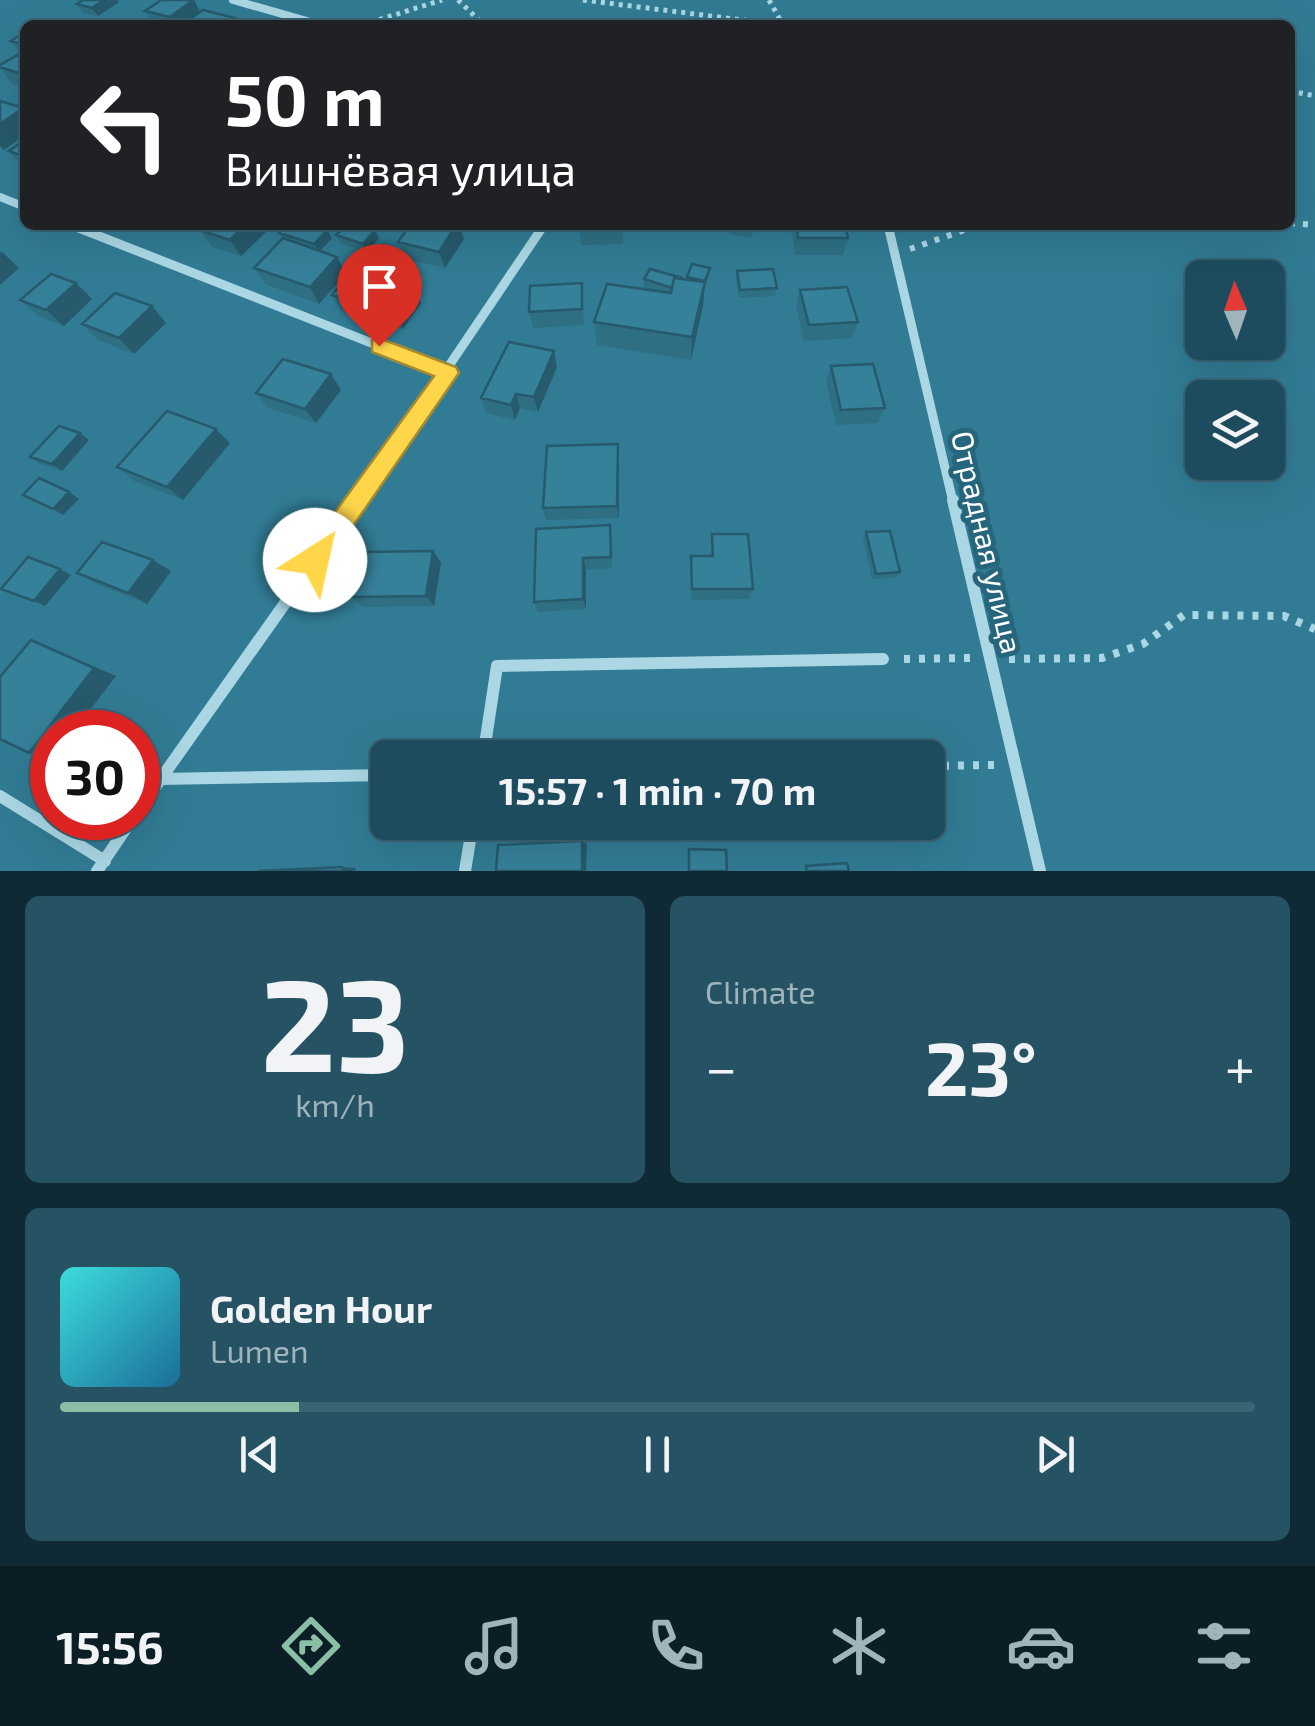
<!DOCTYPE html>
<html lang="en">
<head>
<meta charset="utf-8">
<style>
  :root { --surface:#1c4c5e; --page:#255364; --text:#f1f3f6; --muted:#a0b4bc; --line:#3a6373; --accent:#8abfa5 }
  body { margin:0; font-family:"Exo 2",sans-serif; background:var(--page); color:var(--text); height:100vh; display:flex; flex-direction:column; font-size:38px; white-space:nowrap }
  * { box-sizing:border-box; margin:0 }
  p { font-size:32px; color:var(--muted) }
  .icon { flex:none; width:55px; height:55px; fill:none; stroke:currentColor; stroke-width:2; stroke-linecap:round; stroke-linejoin:round }
  .map { position:relative; height:871px; overflow:hidden }
  .side { display:flex; flex-direction:column; gap:25px; padding:25px; background:#0f2a34; flex:1 }
  .side>* { flex:none }
  .guide { position:absolute; left:20px; top:20px; width:1275px; height:210px; border-radius:15px; box-shadow:0 10px 40px #0002,0 0 0 2px var(--line); background:#202124; color:#fff; overflow:hidden }
  .needle { width:65px; rotate:358deg }
  .tools { position:absolute; left:1185px; top:260px; display:grid; gap:20px }
  .tools a { display:grid; place-items:center; width:100px; height:100px; border-radius:15px; background:var(--surface); box-shadow:0 10px 40px #0002,0 0 0 2px var(--line); font-size:50px }
  .speed { position:absolute; left:30px; top:710px; display:flex; gap:20px; font-size:50px; font-weight:700; text-align:center }
  .speed>* { display:grid; place-content:center; width:130px; height:130px; border-radius:50%; background:var(--surface); box-shadow:0 10px 40px #0002,0 0 0 2px var(--line); line-height:1 }
  .speed .limit { border:15px solid #d22; background:#fff; color:#111 }
  .pin { position:absolute; display:grid; place-items:center; width:85px; height:85px; color:#fff; margin:-102px -42px; border-radius:50% 50% 50% 0; rotate:-45deg; box-shadow:0 0 10px #0007 }
  .pin .icon { rotate:45deg }
  .me { position:absolute; width:110px; margin:-55px; rotate:35deg; stroke-linejoin:round; filter:drop-shadow(0 0 8px #0008) }
  .turn { display:flex; align-items:center; gap:35px; height:210px; padding:0 40px; font-size:45px }
  .turn .icon { width:130px; height:130px; stroke-width:2.5 }
  .turn b { display:block; font-size:70px; line-height:85px }
  .big { font-size:75px; font-weight:700; line-height:1.1 }
  .side .card { flex:1; display:flex; flex-direction:column; justify-content:center; gap:15px; min-width:0; padding:0 35px; border-radius:15px; background:var(--page) }
  .side .dial { align-items:center; gap:0 }
  .dial b { font-size:130px; line-height:1 }
  .song { display:flex; align-items:center; gap:30px }
  .cover { width:120px; height:120px; border-radius:15px; background:linear-gradient(135deg,hsl(180 70% 55%),hsl(200 70% 35%)) }
  .played { height:10px; border-radius:5px; background:linear-gradient(90deg,var(--accent) 20%,var(--line) 20%) }
  .keys { display:flex; justify-content:space-around; direction:ltr }
  .heat { display:flex; justify-content:space-between; align-items:center; font-size:55px; direction:ltr }
  .side .tiles { flex:1; display:grid; gap:25px; grid-template-columns:1fr 1fr }
  .card:last-child { grid-column:span 2 }
  .trip { position:absolute; left:370px; top:740px; width:575px; height:100px; border-radius:15px; background:var(--surface); box-shadow:0 10px 40px #0002,0 0 0 2px var(--line); font-weight:700; line-height:100px; text-align:center }
  .tab-bar { display:flex; height:160px; justify-content:space-around; align-items:center; background:#0b1e26; color:var(--muted) }
  .tab-bar .icon { width:70px; height:70px }
  .tab-bar .selected { color:var(--accent) }
  .tab-bar b { font-size:45px; color:var(--text) }
  .map>svg:first-child { display:block }
  .green { fill:#317c94; fill-rule:evenodd }
  .lines { fill:none; stroke-linecap:round; stroke-linejoin:round }
  .path-far2 { stroke:#abd7e5; stroke-width:5; stroke-dasharray:4 5; stroke-linecap:butt }
  .path-far1 { stroke:#abd7e5; stroke-width:6; stroke-dasharray:5 8; stroke-linecap:butt }
  .path { stroke:#abd7e5; stroke-width:8; stroke-dasharray:6 9; stroke-linecap:butt }
  .minor-far2 { stroke:#abd7e5; stroke-width:8 }
  .minor-far1 { stroke:#abd7e5; stroke-width:9 }
  .minor { stroke:#abd7e5; stroke-width:12 }
  .wall { fill:#2e6f84 }
  .shaded-wall { fill:#265a6c }
  .building { fill:#36819a; stroke:#265a6c; stroke-width:2.5 }
  .route { fill:#ffd54a; stroke:#a68a30; stroke-width:2.5 }
  .labels { text-anchor:middle; dominant-baseline:central; stroke-width:10; stroke-linejoin:round; paint-order:stroke }
  .street-label { font-size:30px; fill:#fff; stroke:#26667d }
</style>
</head>
<body>
<div class="map">
<svg width="1315" height="871" viewBox="0 0 1315 871">
  <rect width="100%" height="100%" fill="#26667d"/>
  <path class="green" d="M0,0h1315v871h-1315zM25,25h1265v200h-1265zM1202,278h66v64h-66zM1202,398h66v64h-66zM52,732h86v86h-86zM388,758h540v64h-540z"/>
  <g class="lines">
    <path class="path-far2" d="M458,0l26,25
      M583,0l200,25
      M769,0l14,25
      M362,25l80,-25
      M1290,91l25,5"/>
    <path class="path-far1" d="M1290,223l25,2
      M910,249l69,-24"/>
    <path class="path" d="M904,659l67,-1
      M1009,659l93,-1 41,-14 41,-29 100,1 31,13
      M928,766l66,-1"/>
    <path class="minor-far2" d="M233,0l88,25
      M0,197l25,10"/>
    <path class="minor-far1" d="M71,225l377,148
      M888,225l65,277
      M357,502l187,-277"/>
    <path class="minor" d="M953,500l87,371
      M483,758l14,-92 386,-7
      M159,779l229,-4
      M0,796l105,65
      M138,811l220,-311
      M97,871l36,-53
      M465,871l8,-49"/>
  </g>
  <path class="wall" d="M83,0h35l1,2 -21,14 -15,-3 -6,-9z
    M194,0l6,12 39,13h-85l-9,-14z
    M25,32v56l-13,-4 -12,-16v-3l24,-14 -6,-1 -7,-9z
    M25,140v28l-16,-17z
    M206,225h59l3,5 -27,26 -29,-9 -12,-17z
    M410,225h49l5,14 -19,29 -40,-9 -7,-17z
    M579,225h44v19l-42,1z
    M730,225h25l-4,13 -22,-4z
    M791,225h54l3,13 -5,17h-48z
    M375,230l4,8 -12,14 -26,-8 -5,-9z
    M279,233l53,5 -12,13 17,6 9,17 -27,30 -54,-20 -11,-16 29,-29z
    M737,271l40,17 -2,8 -36,2 -3,-19z
    M687,277h22l-5,13 -1,16 -12,54 -94,-15 -3,-23 62,-31 -12,-3v-9l43,1z
    M76,283l16,16 -28,27 -26,-10 -18,-16z
    M582,283l2,42 -51,3 -4,-16z
    M414,287l7,16 -18,26 -62,-18 -9,-16z
    M800,290l58,32 -6,16 -48,3 -8,-35z
    M166,323l-32,31 -36,-14 -16,-16z
    M831,366l54,42 -7,15 -42,2 -10,-44z
    M557,367l-19,45 -18,-4 -5,12 -29,-7 -5,-15z
    M331,374l10,16 -25,33 -48,-15 -12,-15z
    M80,433l9,7 -27,31 -22,-7 -10,-7z
    M230,443l-47,57 -49,-19 -17,-14z
    M619,458v60l-73,2 -3,-12z
    M536,529l75,8 1,31 -26,2v39l-48,3 -4,-10z
    M866,532l34,40 -4,6 -24,1 -9,-41z
    M712,534l41,55 -4,10 -58,1v-44h20z
    M433,551l8,12 -7,43 -71,1 -11,-10z
    M171,571l-24,33 -50,-20 -20,-11z"/>
  <path class="shaded-wall" d="M104,0h14l1,2 -21,14 -6,-8z
    M194,0l9,17 -11,8h-17l-5,-8z
    M235,18l4,7h-13z
    M25,69v13l-7,-9z
    M23,108l2,3v24l-21,15 -4,-4v-22z
    M245,225h20l3,5 -27,26 -11,-16z
    M456,225h3l5,14 -19,29 -6,-16z
    M327,230l5,8 -13,14 -5,-8z
    M375,230l4,8 -12,14 -4,-8z
    M2,252l17,16 -19,17v-32z
    M337,257l9,17 -27,30 -9,-17z
    M705,282l-2,24 -12,54 1,-23z
    M76,283l16,16 -28,27 -18,-16z
    M414,287l7,16 -18,26 -7,-16z
    M152,306l14,17 -32,31 -15,-16z
    M554,351l3,16 -19,45 -4,-15z
    M331,374l10,16 -25,33 -11,-14z
    M516,394l4,14 -5,12 -4,-15z
    M216,429l14,14 -47,57 -16,-13z
    M80,433l9,7 -27,31 -10,-7z
    M618,444l1,14v60l-2,-12z
    M69,492l10,7 -16,16 -10,-6z
    M433,551l8,12 -7,43 -8,-10z
    M583,558l3,12v39l-3,-10z
    M153,560l18,11 -24,33 -19,-11z
    M60,569l11,6 -26,31 -11,-5z
    M31,640l85,36 -43,56h-21v26l-23,-5z
    M582,841l5,3 -1,27h-4z
    M342,867l14,1 -1,3h-13z"/>
  <path class="building" d="M83,0h21l-12,8 -15,-4z
    M161,0h32l-23,17 -25,-6z
    M203,10l32,8 -9,7h-44z
    M25,32v11l-2,1 -12,-3z
    M25,51v18l-7,4 -18,-6v-2z
    M0,101l23,7 -23,16z
    M25,140v17l-16,-6z
    M206,225h39l-15,15 -30,-10z
    M287,225h25l15,5 -13,14 -35,-11z
    M346,225h15l14,5 -12,14 -27,-9z
    M410,225h46l-17,27 -41,-10z
    M579,225h43v2l-43,1z
    M730,225h24l-2,5z
    M797,225h48l3,13h-50z
    M283,238l54,19 -27,30 -56,-19z
    M692,264l18,4 -5,13 -18,-4z
    M650,269l33,9h-9l-2,10 -28,-9z
    M773,269l4,19 -37,2 -3,-19z
    M352,270l62,17 -18,26 -64,-18z
    M51,274l25,9 -30,27 -26,-10z
    M674,278l31,4 -13,55 -98,-15 13,-38 64,9z
    M582,283v26l-53,3 1,-26z
    M847,287l11,35 -49,3 -9,-35z
    M115,293l37,13 -33,32 -37,-14z
    M509,342l45,9 -20,46 -18,-3 -5,11 -30,-7z
    M283,359l48,15 -26,35 -49,-16z
    M873,364l12,44 -44,2 -10,-44z
    M167,411l49,18 -49,58 -50,-20z
    M59,426l21,7 -28,31 -22,-7z
    M618,444l-1,62 -74,2 4,-62z
    M39,478l30,14 -16,17 -30,-14z
    M610,525l1,32 -28,1v41l-49,3 2,-73z
    M890,531l10,41 -24,2 -10,-42z
    M712,534h36l5,55h-61l-1,-33h22z
    M102,542l51,18 -25,33 -51,-20z
    M433,551l-7,45 -74,1 10,-45z
    M28,557l32,12 -26,32 -33,-12z
    M31,640l63,28 -65,85 -29,-14v-62z
    M582,841v30h-86l2,-26z
    M689,849l37,1 1,21h-38z
    M847,863l2,8h-42l-1,-5z
    M342,867v4h-83z"/>
  <path class="route" d="M379,338l77,29 3,6 -135,195 -9,4 -9,-4 -4,-8 4,-8 128,-176 -62,-24v-12z"/>
  <g class="labels">
    <g class="street-label">
      <text transform="translate(988 542) rotate(77)">Отрадная улица</text>
    </g>
  </g>
</svg>
<div class="tools">
<a><svg class="needle" viewBox="-14 -14 28 28"><path d="M0-13l5 13h-10z" fill="#e53935"/><path d="M0 13l5-13h-10z" fill="#a0b4bc"/></svg></a>
<a><svg class="icon" aria-label="layers" viewBox="0 0 24 24"><path d="M12 4l9 5-9 5-9-5zM3 14l9 5 9-5"/></svg></a>
</div>
<div class="speed"><div class="limit">30</div></div>
<div class="pin" style="left:379px;top:346px;background:#d93025"><svg class="icon" aria-label="arrive" viewBox="0 0 24 24"><path d="M6 21V4h12l-3 4 3 4H6"/></svg></div>
<svg class="me" style="left:315px;top:560px" viewBox="-20 -20 40 40"><circle r="19" fill="#fff"/><path d="M0-13L10 11 0 6-10 11z" fill="#ffd54a"/></svg>
<div class="trip">15:57 · 1 min · 70 m</div>
<div class="guide">
<div class="turn"><svg class="icon" aria-label="left" viewBox="0 0 24 24"><path d="M17 20v-9H6M10 6l-5 5 5 5"/></svg><div><b>50 m</b>Вишнёвая улица</div></div>
</div>
</div>
<section class="side">
<div class="tiles">
<div class="card dial"><b>23</b><p>km/h</p></div>
<div class="card"><p>Climate</p>
<div class="heat"><a>−</a><b class="big">23°</b><a>+</a></div>
</div>
<div class="card">
<div class="song"><i class="cover"></i><div><b>Golden Hour</b><p>Lumen</p></div></div>
<div class="played"></div>
<div class="keys"><svg class="icon" aria-label="previous" viewBox="0 0 24 24"><path d="M18 5L8 12l10 7zM5 5v14"/></svg><svg class="icon" aria-label="pause" viewBox="0 0 24 24"><path d="M8 5v14M16 5v14"/></svg><svg class="icon" aria-label="next" viewBox="0 0 24 24"><path d="M6 5l10 7-10 7zM19 5v14"/></svg></div>
</div>
</div>
</section>
<nav class="tab-bar">
<b>15:56</b>
<svg class="icon selected" aria-label="directions" viewBox="0 0 24 24"><path d="M12 3l9 9-9 9-9-9zM9 14v-3h6M13 9l2 2-2 2"/></svg>
<svg class="icon" aria-label="music" viewBox="0 0 24 24"><path d="M9 18V5l10-2v13"/><circle cx="6" cy="18" r="3"/><circle cx="16" cy="16" r="3"/></svg>
<svg class="icon" aria-label="phone" viewBox="0 0 24 24"><path d="M5 4h4l2 5-3 2q2 4 5 5l2-3 5 2v4C11 20 4 13 5 4z"/></svg>
<svg class="icon" aria-label="climate" viewBox="0 0 24 24"><path d="M12 3v18M4 7l16 10M4 17L20 7"/></svg>
<svg class="icon" aria-label="car" viewBox="0 0 24 24"><path d="M5 17H2v-5l4-1 3-4h7l3 4 3 1v5h-3M9 17h6M6 11h13"/><circle cx="7" cy="17" r="2"/><circle cx="17" cy="17" r="2"/></svg>
<svg class="icon" aria-label="filters" viewBox="0 0 24 24"><path d="M4 7h16M4 17h16"/><circle cx="9" cy="7" r="2"/><circle cx="15" cy="17" r="2"/></svg>
</nav>
</body>
</html>
